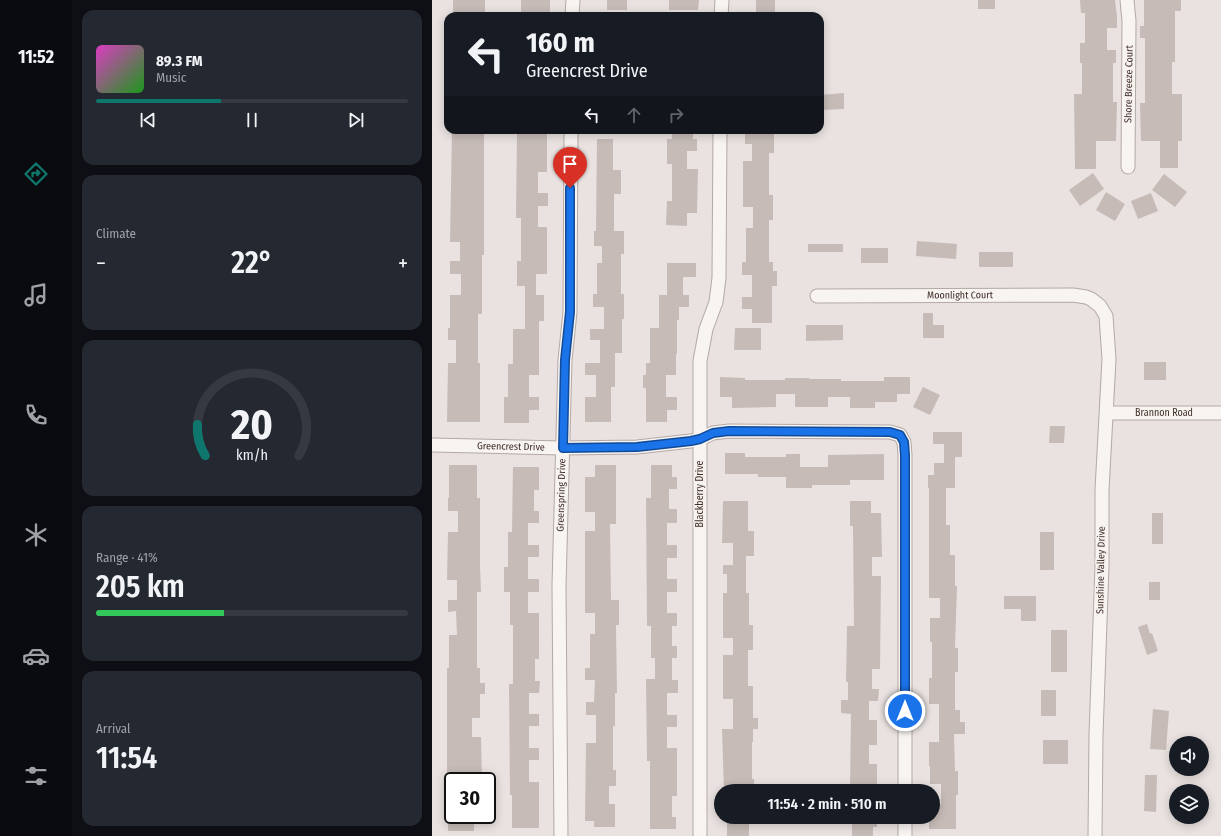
<!DOCTYPE html>
<html lang="en">
<head>
<meta charset="utf-8">
<style>
  :root { --surface:#171b24; --page:#242831; --text:#f1f3f6; --muted:#9ea1a6; --line:#363941; --accent:#0f766e }
  body { margin:0; font-family:"Fira Sans Condensed",sans-serif; background:var(--page); color:var(--text); height:100vh; display:flex; flex-direction:column; font-size:15px; white-space:nowrap }
  * { box-sizing:border-box; margin:0 }
  p { font-size:13px; color:var(--muted) }
  .icon { flex:none; width:22px; height:22px; fill:none; stroke:currentColor; stroke-width:2; stroke-linecap:round; stroke-linejoin:round }
  .map { position:relative; flex:1; overflow:hidden }
  .side { display:flex; flex-direction:column; gap:10px; padding:10px; background:#0d0f14; width:360px }
  .side>* { flex:none }
  .guide { position:absolute; left:12px; top:12px; width:380px; height:122px; border-radius:12px; box-shadow:0 2px 10px #0003; background:#171b24; color:var(--text); overflow:hidden }
  .controls { position:absolute; left:737px; top:736px; display:grid; gap:8px }
  .controls a { display:grid; place-items:center; width:40px; height:40px; border-radius:50%; background:var(--surface); box-shadow:0 2px 10px #0003; font-size:20px }
  .speed { position:absolute; left:12px; top:772px; display:flex; gap:8px; font-size:20px; font-weight:700; text-align:center }
  .speed>* { display:grid; place-content:center; width:52px; height:52px; border-radius:50%; background:var(--surface); box-shadow:0 2px 10px #0003; line-height:1 }
  .speed .limit { border:2px solid #111; border-radius:6px; background:#fff; color:#111 }
  .pin { position:absolute; display:grid; place-items:center; width:34px; height:34px; color:#fff; margin:-41px -17px; border-radius:50% 50% 50% 0; rotate:-45deg; box-shadow:0 0 4px #0007 }
  .pin .icon { rotate:45deg }
  .me { position:absolute; width:44px; margin:-22px; rotate:0deg; stroke-linejoin:round; filter:drop-shadow(0 0 3px #0008) }
  .turn { display:flex; align-items:center; gap:14px; height:84px; padding:0 16px; font-size:18px }
  .turn .icon { width:52px; height:52px; stroke-width:2.5 }
  .turn b { display:block; font-size:28px; line-height:34px }
  .lanes { display:flex; align-items:center; height:38px; padding:0 16px; background:#0003; justify-content:center; gap:20px; direction:ltr }
  .lanes .off { opacity:.35 }
  .big { font-size:30px; font-weight:600; line-height:1.1 }
  .side .tile { flex:1; display:flex; flex-direction:column; justify-content:center; gap:6px; min-width:0; padding:0 14px; border-radius:12px; background:var(--page) }
  .side .dial { align-items:center; gap:0 }
  .dial svg { height:104px; overflow:visible; fill:none; stroke:var(--line); stroke-width:7; stroke-linecap:round; text-anchor:middle }
  .dial text { fill:var(--text); stroke:none }
  .song { display:flex; align-items:center; gap:12px }
  .cover { width:48px; height:48px; border-radius:6px; background:linear-gradient(135deg,hsl(310 70% 55%),hsl(120 70% 35%)) }
  .played { height:4px; border-radius:2px; background:linear-gradient(90deg,var(--accent) 40%,var(--line) 40%) }
  .keys { display:flex; justify-content:space-around; direction:ltr }
  .heat { display:flex; justify-content:space-between; align-items:center; font-size:22px; direction:ltr }
  .charge { height:6px; border-radius:3px; background:linear-gradient(90deg,#34c759 41%,var(--line) 0) }
  .trip { position:absolute; left:282px; top:784px; width:226px; height:40px; border-radius:20px; background:var(--surface); box-shadow:0 2px 10px #0003; font-weight:600; line-height:40px; text-align:center }
  main { display:flex; flex:1; min-height:0 }
  .tab-bar { display:flex; flex-direction:column; width:72px; justify-content:space-around; align-items:center; background:#090b0e; color:var(--muted) }
  .tab-bar .icon { width:28px; height:28px }
  .tab-bar .active { color:var(--accent) }
  .tab-bar b { font-size:18px; color:var(--text) }
  .map>svg:first-child { display:block }
  .building { fill:#c6bbb7 }
  .lines { fill:none; stroke-linecap:round; stroke-linejoin:round }
  .street-casing { stroke:#b3a9a5; stroke-width:15 }
  .street { stroke:#f7f4f2; stroke-width:13 }
  .route-casing { stroke:#114b97; stroke-width:10 }
  .route { stroke:#1a73e8; stroke-width:7 }
  .labels { text-anchor:middle; dominant-baseline:central; stroke-width:3; stroke-linejoin:round; paint-order:stroke }
  .street-label { font-size:10px; fill:#402f28; stroke:#f6f1ef }
</style>
</head>
<body>
<main>
<nav class="tab-bar">
<b>11:52</b>
<svg class="icon active" aria-label="directions" viewBox="0 0 24 24"><path d="M12 3l9 9-9 9-9-9zM9 14v-3h6M13 9l2 2-2 2"/></svg>
<svg class="icon" aria-label="music" viewBox="0 0 24 24"><path d="M9 18V5l10-2v13"/><circle cx="6" cy="18" r="3"/><circle cx="16" cy="16" r="3"/></svg>
<svg class="icon" aria-label="phone" viewBox="0 0 24 24"><path d="M5 4h4l2 5-3 2q2 4 5 5l2-3 5 2v4C11 20 4 13 5 4z"/></svg>
<svg class="icon" aria-label="climate" viewBox="0 0 24 24"><path d="M12 3v18M4 7l16 10M4 17L20 7"/></svg>
<svg class="icon" aria-label="car" viewBox="0 0 24 24"><path d="M5 17H2v-5l4-1 3-4h7l3 4 3 1v5h-3M9 17h6M6 11h13"/><circle cx="7" cy="17" r="2"/><circle cx="17" cy="17" r="2"/></svg>
<svg class="icon" aria-label="filters" viewBox="0 0 24 24"><path d="M4 7h16M4 17h16"/><circle cx="9" cy="7" r="2"/><circle cx="15" cy="17" r="2"/></svg>
</nav>
<section class="side">
<div class="tile">
<div class="song"><i class="cover"></i><div><b>89.3 FM</b><p>Music</p></div></div>
<div class="played"></div>
<div class="keys"><svg class="icon" aria-label="previous" viewBox="0 0 24 24"><path d="M18 5L8 12l10 7zM5 5v14"/></svg><svg class="icon" aria-label="pause" viewBox="0 0 24 24"><path d="M8 5v14M16 5v14"/></svg><svg class="icon" aria-label="next" viewBox="0 0 24 24"><path d="M6 5l10 7-10 7zM19 5v14"/></svg></div>
</div>
<div class="tile"><p>Climate</p>
<div class="heat"><a>−</a><b class="big">22°</b><a>+</a></div>
</div>
<div class="tile dial"><svg viewBox="0 0 100 80">
<path d="M14 69A42 42 0 1 1 86 69"/>
<path d="M14 69A42 42 0 0 1 8 45" stroke="#0f766e"/>
<text x="50" y="56" font-size="32" font-weight="700">20</text>
<text x="50" y="72" font-size="11">km/h</text>
</svg></div>
<div class="tile"><p>Range · 41%</p><b class="big">205 km</b><div class="charge"></div></div>
<div class="tile"><p>Arrival</p><b class="big">11:54</b></div>
</section>
<div class="map">
<svg width="789" height="836" viewBox="0 0 789 836">
  <rect width="100%" height="100%" fill="#e9e2e0"/>
  <path class="building" d="M21,0h32v16h-32z
    M89,0h29v16h-29z
    M175,0h20v10h-20z
    M237,0h30l-1,10h-29z
    M324,0h19v16h-19z
    M546,0h17v9h-17z
    M648,0h35l2,16v12h-10v22h9v13h-3v39h4l-1,39h-20v28h-21l-1,-75h8v-31h-2v-20h5v-30h-4z
    M712,0h37v11h-6v51h-3v32h10v47h-4v27h-18v-27h-19l-1,-38h5v-65h-5v-12h4z
    M412,93v16l-24,1v-15z
    M20,130h32v125h-2v59h-4v49h2v59h-33l1,-59h8v-23h-8v-12h2v-33h11v-21h-11v-13h10v-19h-10z
    M85,130h30v42h-9v21h10v13h-10v21h9v47h-11v21h8v26h-5v54h-10v22h10v13h-10v13h-25v-26h4v-33h5v-35h12v-43h-8v-25h4v-43h-5z
    M240,130h21v9h4v12h-10v18h11l-1,44h-10v13l-21,-1 1,-24h5v-37h-5v-25h5z
    M313,130h29v23h-5v42h4v25h-4v42h4v9h4v15h-5v37h-20v-14h-10v-12h10v-22h-10v-13h4v-34h7v-21h-10v-46h9v-17h-7z
    M165,139h16v31h8v24h-7v37h10v23h-3v40h3v25h-2v34h-7v34h-4v35h-26v-25h11v-22h-11v-12h15v-23h-10v-11h14v-22h-11v-13h4v-31h5v-17h-8v-15h2z
    M661,173l11,16 -24,17 -11,-16z
    M732,174l23,18 -12,15 -23,-17z
    M674,192l19,12 -10,17 -19,-11z
    M719,193l7,18 -20,8 -7,-18z
    M485,241l40,3 -1,15 -40,-3z
    M376,244h35v8h-35z
    M429,248h27v15h-27z
    M547,252h34v15h-34z
    M235,263h29v14h-13v18h6v12h-10v13h-2v34h-1v21h-10v22h11v13h-10v12h-21v-34h-3v-13h3v-12h4v-35h9v-33h8z
    M491,313h10v12h11v13h-21z
    M374,325h37v15l-37,1z
    M303,328h26v22h-27z
    M712,362h22v18h-22z
    M288,377l25,1v2h40v-2h24v1h32v2h43v-4h26v17h-13v8h-22v6h-25v-11h-22v10h-33v-13h-19v13l-44,1v-11h-12z
    M491,387l17,8 -10,20 -17,-8z
    M618,426h15l-1,17h-15z
    M501,432h29v25h-7v31h-9v37h4v30h5v31h2l-2,62h3v24h-3v38h5v12h5v12h-11l1,37h3v24h-2v34h-27v-12l8,-1v-12h4v-20h-11v-18h-1v-24h10v-38h-10v-26h3v-36h-2v-24h10v-20h-11v-110h-1v-13h6v-12h10v-19h-11z
    M293,453h20v4h41v-3h14v13h28v-12l56,-1v26h-34v5h-38v3h-26v-11h-28v-3h-33z
    M17,465h28v33h3v68l1,26h-4v76h3v15h5v11h-5v24h-8v19h9l1,44h-35v-113h2v-33h8l-1,-24 -8,1v-12h9v-20h-10l1,-48h10v-21h-10v-13h1z
    M163,465h21v59h-6l1,76h8v25h-3l1,68h-2v33h-2v44h3v16h-7v18h6v23h-21v-6h-9l1,-78h10v-28h-10v-13h8l1,-22h-10v-12h5v-34h5v-21h-10v-82h10v-19h-10v-35h10z
    M219,465h21v12h5v12h-8v20h8v14h-10v22h10v13h-10v21h10v13h-10v21h10v13h-5v20h5v12h-5v22h6v13h-11v22h10v12h-10v21h10v48h-5v21h4v12h-26v-68h-3l-1,-82h9v-21h-4v-32h-4l-1,-128h5z
    M81,467h26v23h-5v21h5v12h-11v22h11v12h-11v22h11v13h-11v21h11v46h-4v22h5l-1,12h-10v21h10v12h-10v22h10v12h-10v22h10v46h-27v-33h-2l-1,-111h4v-59h-3v-33h-6v-25h4v-35h4z
    M291,501h25v30h6v25h-8v37h3v32h4v25h-5v36h5v32h5v11h-5v13h-1v37h2v12h-30l-2,-62h11v-30h-10v-44h10v-17h-10v-45h4v-19h-4v-9h10v-22h-11z
    M418,501h21v12h10l1,44h-10v19h9l-1,93h-8v20h7l-1,12h-9v19h8v25h-8v19h8v27h-27l1,-77 -10,-1v-13h7v-18h-2l1,-56h7l-1,-100h-3z
    M720,513h11v31h-11z
    M608,532h14v38h-14z
    M717,582h11v18h-11z
    M572,596h32v25h-15v-12h-17z
    M715,624l3,10 2,-1 6,18 -11,4 -9,-28z
    M619,630h16v42h-16z
    M609,690h15v26h-15z
    M721,709l16,2 -3,39 -16,-1z
    M611,740h25v24h-25z
    M713,775h12l-1,37 -12,-1z
    M16,815h26v16h-26z
    M295,817h22v19h-22z
    M420,817h25v10h-4v9h-21z"/>
  <g class="lines">
    <g class="street-casing">
      <g id="street">
        <path d="M695,0l2,21 -1,146"/>
        <path d="M140,16l1,-16"/>
        <path d="M289,16l1,-16"/>
        <path id="s1" d="M385,296l256,-1 13,2 5,2 9,7 6,10 3,43 -7,131v76l-6,169 -1,101"/>
        <path id="s2" d="M675,413h114"/>
        <path id="s3" d="M0,445l131,3 74,-1 54,-6 9,-2 13,-6 16,-2 161,1 10,3 4,7 1,13v336"/>
        <path d="M473,817v19"/>
        <path id="s4" d="M129,836l-2,-250 6,-226 5,-48 1,-182"/>
        <path d="M268,836v-475l6,-32 10,-27 3,-24 1,-148"/>
      </g>
    </g>
    <use href="#street" class="street"/>
  </g>
  <g class="lines">
    <g class="route-casing">
      <path id="route" d="M138,188v124l-5,48 -2,88 74,-1 54,-6 9,-2 13,-6 16,-2 161,1 10,3 4,7 1,13v256"/>
    </g>
    <use href="#route" class="route"/>
  </g>
  <g class="labels">
    <g class="street-label">
      <text transform="translate(697 84) rotate(-89)">Shore Breeze Court</text>
      <text stroke="none"><textPath href="#s1" startOffset="143">Moonlight Court</textPath></text>
      <text stroke="none"><textPath href="#s2" startOffset="57">Brannon Road</textPath></text>
      <text stroke="none"><textPath href="#s3" startOffset="79">Greencrest Drive</textPath></text>
      <text transform="translate(268 494) rotate(-90)">Blackberry Drive</text>
      <text stroke="none"><textPath href="#s4" startOffset="341">Greenspring Drive</textPath></text>
      <text transform="translate(669 570) rotate(-89)">Sunshine Valley Drive</text>
    </g>
  </g>
</svg>
<div class="controls">
<a><svg class="icon" aria-label="sound" viewBox="0 0 24 24"><path d="M4 9h4l5-4v14l-5-4H4zM17 9q2 3 0 6"/></svg></a>
<a><svg class="icon" aria-label="layers" viewBox="0 0 24 24"><path d="M12 4l9 5-9 5-9-5zM3 14l9 5 9-5"/></svg></a>
</div>
<div class="speed"><div class="limit">30</div></div>
<div class="pin" style="left:138px;top:188px;background:#d93025"><svg class="icon" aria-label="arrive" viewBox="0 0 24 24"><path d="M6 21V4h12l-3 4 3 4H6"/></svg></div>
<svg class="me" style="left:473px;top:711px" viewBox="-20 -20 40 40"><circle r="17" fill="#1a73e8" stroke="#fff" stroke-width="3"/><path d="M0-11L8 9 0 5-8 9z" fill="#fff"/></svg>
<div class="trip">11:54 · 2 min · 510 m</div>
<div class="guide">
<div class="turn"><svg class="icon" aria-label="left" viewBox="0 0 24 24"><path d="M17 20v-9H6M10 6l-5 5 5 5"/></svg><div><b>160 m</b>Greencrest Drive</div></div>
<div class="lanes"><svg class="icon" aria-label="left" viewBox="0 0 24 24"><path d="M17 20v-9H6M10 6l-5 5 5 5"/></svg><svg class="icon off" aria-label="ahead" viewBox="0 0 24 24"><path d="M12 20V5M6 11l6-6 6 6"/></svg><svg class="icon off" aria-label="right" viewBox="0 0 24 24"><path d="M7 20v-9h11M14 6l5 5-5 5"/></svg></div>
</div>
</div>
</main>
</body>
</html>
